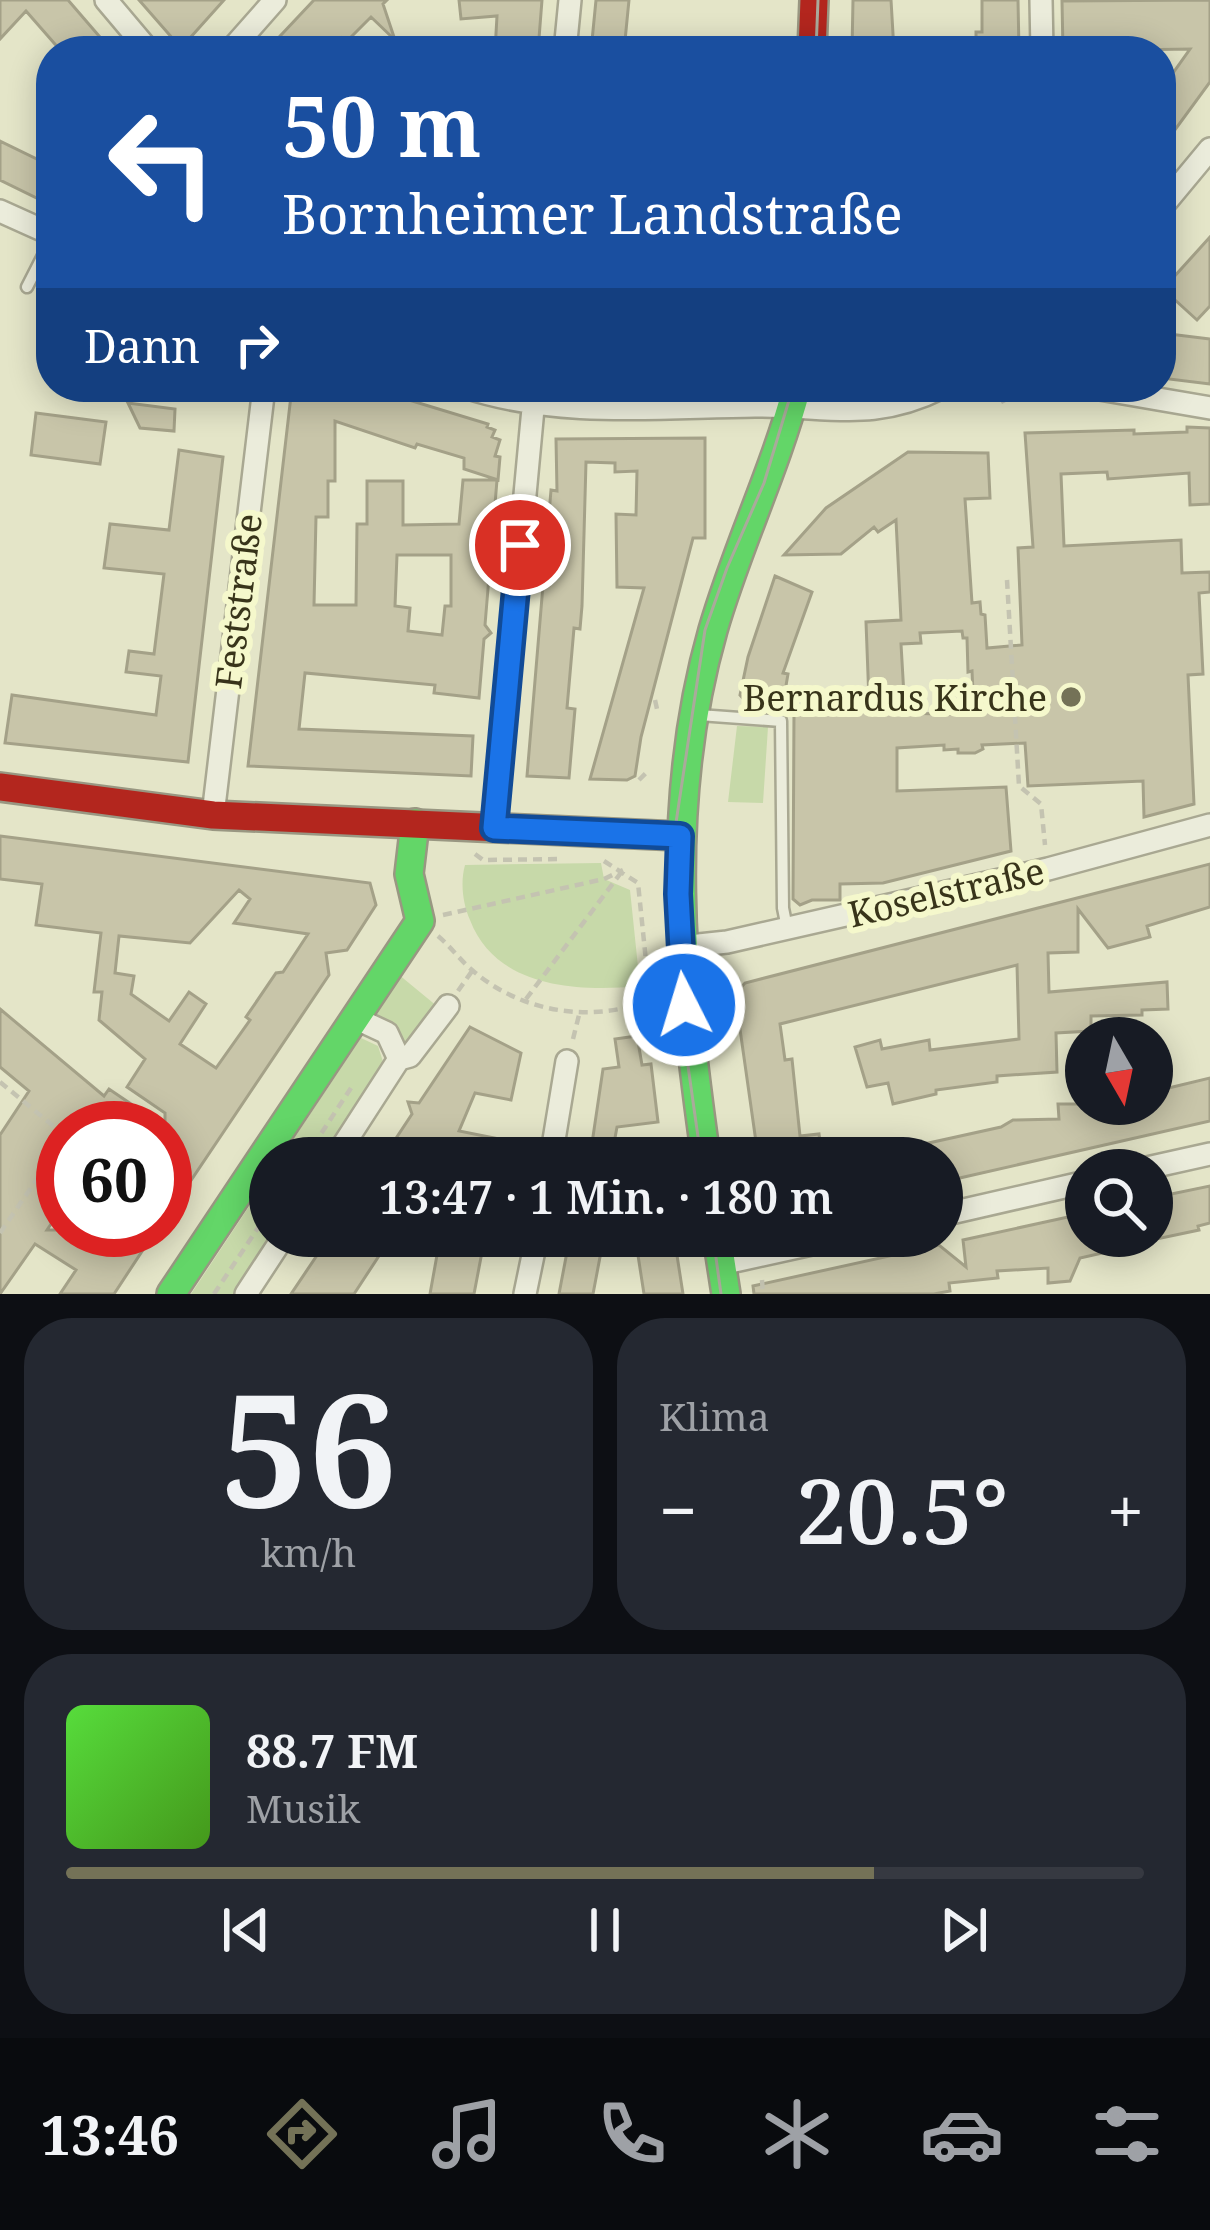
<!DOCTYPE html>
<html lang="de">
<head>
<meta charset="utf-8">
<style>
  :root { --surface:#171b24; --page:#242831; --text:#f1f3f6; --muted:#9ea1a6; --line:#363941; --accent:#747257 }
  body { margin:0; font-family:"Noto Serif",serif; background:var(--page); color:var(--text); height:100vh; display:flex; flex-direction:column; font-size:45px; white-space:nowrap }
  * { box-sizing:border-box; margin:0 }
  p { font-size:39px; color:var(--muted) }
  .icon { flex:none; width:66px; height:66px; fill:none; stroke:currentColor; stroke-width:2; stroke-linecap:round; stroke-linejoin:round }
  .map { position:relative; height:1294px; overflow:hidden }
  .details { display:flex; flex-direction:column; gap:24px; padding:24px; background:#0d0f14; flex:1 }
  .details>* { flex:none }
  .hud { position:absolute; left:36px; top:36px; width:1140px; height:366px; border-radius:48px; box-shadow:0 6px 30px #0003; background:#1a4fa0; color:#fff; overflow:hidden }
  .needle { width:78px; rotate:171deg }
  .tools { position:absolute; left:1065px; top:1017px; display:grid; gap:24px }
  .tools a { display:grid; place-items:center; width:108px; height:108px; border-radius:50%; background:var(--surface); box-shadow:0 6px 30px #0003; font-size:60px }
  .speed { position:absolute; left:36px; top:1101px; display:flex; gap:24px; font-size:60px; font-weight:700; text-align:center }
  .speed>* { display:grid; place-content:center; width:156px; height:156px; border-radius:50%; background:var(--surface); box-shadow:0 6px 30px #0003; line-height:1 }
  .speed .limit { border:18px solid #d22; background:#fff; color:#111 }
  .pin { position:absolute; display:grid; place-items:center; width:102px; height:102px; color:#fff; margin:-51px; border:6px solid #fff; border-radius:50%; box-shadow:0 3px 12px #0007 }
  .me { position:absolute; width:132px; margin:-66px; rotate:355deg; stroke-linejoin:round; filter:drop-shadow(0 0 9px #0008) }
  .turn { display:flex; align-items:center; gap:42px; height:252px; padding:0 48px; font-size:54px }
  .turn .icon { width:156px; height:156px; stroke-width:2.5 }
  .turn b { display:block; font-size:84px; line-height:102px }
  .then { display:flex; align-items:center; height:114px; padding:0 48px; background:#0003; gap:24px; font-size:45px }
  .big { font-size:90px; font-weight:600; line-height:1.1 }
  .details .card { flex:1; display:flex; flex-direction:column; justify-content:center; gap:18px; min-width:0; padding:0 42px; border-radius:48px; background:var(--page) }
  .details .dial { align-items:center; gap:0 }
  .dial b { font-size:156px; line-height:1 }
  .song { display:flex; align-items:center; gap:36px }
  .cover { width:144px; height:144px; border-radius:18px; background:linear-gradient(135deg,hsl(110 70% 55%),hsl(100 70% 35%)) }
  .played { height:12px; border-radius:6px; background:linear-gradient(90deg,var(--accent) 75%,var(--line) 75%) }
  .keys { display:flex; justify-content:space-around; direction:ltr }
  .heat { display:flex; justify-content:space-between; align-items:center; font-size:66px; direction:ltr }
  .details .tiles { flex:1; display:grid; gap:24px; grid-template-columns:1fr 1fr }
  .card:last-child { grid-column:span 2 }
  .trip { position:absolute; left:249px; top:1137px; width:714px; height:120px; border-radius:60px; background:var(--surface); box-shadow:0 6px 30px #0003; font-weight:600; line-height:120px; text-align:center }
  .tab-bar { display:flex; height:192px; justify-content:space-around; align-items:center; background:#090b0e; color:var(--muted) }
  .tab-bar .icon { width:84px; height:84px }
  .tab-bar .on { color:var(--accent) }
  .tab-bar b { font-size:54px; color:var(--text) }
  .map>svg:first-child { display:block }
  .green { fill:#c7d9a9 }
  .building { fill:#c8c5a9; stroke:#a4a188; stroke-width:3; fill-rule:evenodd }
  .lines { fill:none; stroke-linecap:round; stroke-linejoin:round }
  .lane-casing { stroke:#a9a892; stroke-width:15 }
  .street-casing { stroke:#a9a892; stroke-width:26 }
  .fast-casing { stroke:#999782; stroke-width:32 }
  .jam-casing { stroke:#999782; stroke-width:32 }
  .path { stroke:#c4c3b1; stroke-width:4.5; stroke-dasharray:9 6; stroke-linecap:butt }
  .lane { stroke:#ebecdb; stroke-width:10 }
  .street { stroke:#ebecdb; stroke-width:21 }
  .fast { stroke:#63d668; stroke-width:27 }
  .jam { stroke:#b3261e; stroke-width:27 }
  .tram { stroke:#aaaa9b; stroke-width:3 }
  .route-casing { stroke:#114b97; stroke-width:30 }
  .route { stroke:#1a73e8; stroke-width:21 }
  .poi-dot { fill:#747257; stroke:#f5f8cc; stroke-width:4.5 }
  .labels { text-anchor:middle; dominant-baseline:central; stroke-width:12; stroke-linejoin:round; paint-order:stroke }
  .street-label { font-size:36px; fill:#38341a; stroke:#f5f8cc }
  .poi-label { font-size:36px; fill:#38341a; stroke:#f5f8cc; text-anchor:end }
</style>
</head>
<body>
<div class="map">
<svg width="1210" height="1294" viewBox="0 0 1210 1294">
  <rect width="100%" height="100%" fill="#e4e5c8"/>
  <path class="green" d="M737,726l31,1 -5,76 -35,-1z
    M601,863l3,16 26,11 10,96c-63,6 -144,2 -170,-66 -7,-16 -10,-37 -5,-55z
    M398,974l40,33 -24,33 -9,1 -34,-24z
    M361,1038l17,8 7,22 -60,90h-44z
    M270,1175v61h4l-38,58h-45z"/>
  <path class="building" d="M0,0h68l44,51h-51l-35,-40 -26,28z
    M139,0h85l-43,48z
    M314,0h73l-4,4 12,36 -24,-23 -26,26 -4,-5 -13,13h-62z
    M459,0h83l-4,51h-43l2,-35 -36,3z
    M596,0h33l-5,51h-33z
    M853,0h38l3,51h-42z
    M982,0h36l1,51h-43v-19h6z
    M1210,0v82l-49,67v-59l29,-41 -127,2 -1,-50z
    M0,141l51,25v39l-51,-25z
    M1210,237v69l-13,14 -34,-31z
    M1161,333l49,6v45l-49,-6z
    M292,387h85l-1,3 112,34 -1,3 8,3 -3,7 8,3 -5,16 5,1 -2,23 -34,-11v-11l-47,-14 -2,4 -80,-27v60h-7v36h-12l-2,88h42l1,-81h10v-43h36v44l56,-1 4,-44h34l-12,145 6,8 -7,6 -5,59 -45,-5 1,-8 -130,-12 -6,56 174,7 -2,40 -223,-10zM397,555h54v51h-6l-3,29 -34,-4 2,-23 -15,-2z
    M128,403l47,6 -1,22 -34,-3z
    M36,413l70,9 -6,42 -69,-9z
    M1187,427l23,1v76l-20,1 -1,-32 -81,6 -1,-7 -46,2 3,72 117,-6 1,33 28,-1v20l-11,1 4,81 -15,1 6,129 -50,13 -1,-36 -115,5 -3,-43 -43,2 1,4 -8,4h-17v-4l-14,1v-5l-47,3v43l109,-4 5,64 -128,32 -43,1v16h-28l-12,5 -7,-6 1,-188 67,1v-11h8l-3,-79 35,-2 -5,-100 -18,12 -4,-5 -33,27 -57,1 42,-47 82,-56 80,1 2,45 -25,1 7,104 8,-1 1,12 4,1 2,33 35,-3 -4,-97 15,-1 -8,-114 109,-3v4l53,-2zM962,631l1,7h4l1,34 4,-1 2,44 -69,-2 -4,-69 20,-1 -1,-10z
    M705,438v100h-12l-52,199 -6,39 -8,4 -37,-1 54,-191 -27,-1 -1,-73 20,1 1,-44 -22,1v-9l-29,-1 -4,144 -2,23 -6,-1 -7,80 8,1 -6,69 -42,-2 24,-286 6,1 -1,-52z
    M179,450l44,7 -35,305 -183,-19 7,-48 144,20 5,-39 -35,-4 3,-21 25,3 10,-80 -60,-6 6,-44 59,6z
    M775,576l37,16 -29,81 5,1 -5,29 -35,1 -8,-9 8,-38z
    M0,836l370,47 6,22 -29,45 -21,3 3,22 -164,244v-106l-38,-26 18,-28 -46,-39 3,-28h-8l7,-59 -65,-8 6,-41 -42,-5zM239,890l11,9 -16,24 74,11 -25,38 -7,1 -30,44 4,3 -34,48 -36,-24 26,-40 -17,-12 -20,29 -38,-27 3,-18 -19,-3 4,-37 71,7z
    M1210,864v43l-63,19 3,11 -42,11 -30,-39v43l-30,1 1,39 118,-10 1,27 -26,1v5l-51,1v15l-35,2 1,39 -60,4v6l-61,8v4l-43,10 -5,-21 -21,4 -12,-40 25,-7 2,9 47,-9 1,10 89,-11 -2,-74 -237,59 5,36 7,-1 8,77 19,-2 3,24 -64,-2 -23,-162 10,-11z
    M0,1009l104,87 5,-7 22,15 -16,24h-52v78l-16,24h109l-42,64h-54l16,-24 -41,-26 -35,50v-159l29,-44 -29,-24z
    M470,1027l51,26 -10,47 -36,-7 -16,38 45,9 -4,18h-117l29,-44 -4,-12 11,1z
    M637,1036l5,29 9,-1 7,58 -41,5 -5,27 -21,-4 12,-81 16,-2 -4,-28z
    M1210,1078v43l-268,61v-24h-44l-1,-8 104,-23 12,-7 46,-1 -1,-15h94v-12z
    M1210,1186v37l-12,3 1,4 -47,10v-42z
    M1086,1213v23h55l1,8 -62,14 -10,23 -22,2v-15l-51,3 1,7 -49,5 1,8 -16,3h-180l-1,-8 186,-41 27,22 -3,-27z
    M330,1236h62l-38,58h-63z
    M570,1236h34l-11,58h-34z
    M635,1236h39l9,58h-39z
    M439,1244l43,8 -8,42h-44z"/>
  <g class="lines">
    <g class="lane-casing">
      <path id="lane" d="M27,287l24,-47
        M699,715l82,6 2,187 4,20"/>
    </g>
    <g class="street-casing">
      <path id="street" d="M106,0l43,51
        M1041,0l1,51
        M230,51l45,-51
        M565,51l5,-51
        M1161,208l49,-59
        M0,211l51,23
        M465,387c93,31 193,20 290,19 73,-1 117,17 188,-19
        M1088,387l122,21
        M213,815l51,-428
        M494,828l41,-441
        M680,947l47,-5 321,-73 162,-44
        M357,1019l30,14 12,26
        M335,1158l64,-99 11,-3 38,-50
        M551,1158l16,-97
        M1138,1170l72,-16
        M942,1215l144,-33
        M721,1264l127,-28
        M246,1294l38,-58
        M525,1294l12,-58"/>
    </g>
    <g class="fast-casing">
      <path id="fast" d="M706,1158c-25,-177 -43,-354 7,-528 24,-83 62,-160 84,-243
        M717,1236l9,58
        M171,1294l249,-373 -11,-47 6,-51"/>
    </g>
    <g class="jam-casing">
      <path id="jam" d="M812,51l2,-51
        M0,787l213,28 466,21"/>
    </g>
    <path class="path" d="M995,387l9,16
      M1007,580l12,206 22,18 4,41
      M655,700l2,9
      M639,780l8,-8
      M475,854l8,6 80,-1
      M604,861l34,22 12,117 12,51
      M443,915l161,-36 19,-9
      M438,936c13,11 22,24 34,34 49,43 122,54 180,29
      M718,989l7,-24
      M458,991l14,-20
      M526,999l97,-129
      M573,1039l6,-24
      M0,1082l63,52
      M305,1158l46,-70
      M0,1233l63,-92
      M762,1280l1,14
      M214,1294l56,-84"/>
    <use href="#lane" class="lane"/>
    <use href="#street" class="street"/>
    <use href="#fast" class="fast"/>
    <use href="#jam" class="jam"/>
    <path class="tram" d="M816,51l2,-51
      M701,1158l-23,-163 -4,-159 31,-206 22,-62 37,-85 29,-96
      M713,1236l8,58"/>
  </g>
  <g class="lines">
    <g class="route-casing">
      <path id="route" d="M520,545l-26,283 186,8 -2,58 6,111"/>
    </g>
    <use href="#route" class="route"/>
  </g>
  <circle class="poi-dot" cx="1071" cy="697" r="12"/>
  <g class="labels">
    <g class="street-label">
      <text transform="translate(238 601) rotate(-83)">Feststraße</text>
      <text transform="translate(946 892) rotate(-13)">Koselstraße</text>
    </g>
    <g class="poi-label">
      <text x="1047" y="697">Bernardus Kirche</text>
    </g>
  </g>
</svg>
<div class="tools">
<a><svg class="needle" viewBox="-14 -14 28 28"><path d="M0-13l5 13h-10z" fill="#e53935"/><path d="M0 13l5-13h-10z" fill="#9ea1a6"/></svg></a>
<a><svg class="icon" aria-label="search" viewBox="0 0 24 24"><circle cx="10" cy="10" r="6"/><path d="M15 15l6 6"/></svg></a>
</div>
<div class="speed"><div class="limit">60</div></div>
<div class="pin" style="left:520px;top:545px;background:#d93025"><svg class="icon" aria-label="arrive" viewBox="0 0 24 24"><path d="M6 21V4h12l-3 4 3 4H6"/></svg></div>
<svg class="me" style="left:684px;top:1005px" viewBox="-20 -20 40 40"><circle r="17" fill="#1a73e8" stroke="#fff" stroke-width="3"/><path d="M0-11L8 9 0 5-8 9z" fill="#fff"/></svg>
<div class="trip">13:47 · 1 Min. · 180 m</div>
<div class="hud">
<div class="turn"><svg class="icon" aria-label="left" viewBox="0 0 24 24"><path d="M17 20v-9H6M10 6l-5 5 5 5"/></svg><div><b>50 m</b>Bornheimer Landstraße</div></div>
<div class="then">Dann<svg class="icon" aria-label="right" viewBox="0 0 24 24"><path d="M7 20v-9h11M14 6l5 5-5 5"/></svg></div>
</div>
</div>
<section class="details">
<div class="tiles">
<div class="card dial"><b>56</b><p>km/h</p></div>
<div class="card"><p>Klima</p>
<div class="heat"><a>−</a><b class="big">20.5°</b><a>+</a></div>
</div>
<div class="card">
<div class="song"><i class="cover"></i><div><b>88.7 FM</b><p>Musik</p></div></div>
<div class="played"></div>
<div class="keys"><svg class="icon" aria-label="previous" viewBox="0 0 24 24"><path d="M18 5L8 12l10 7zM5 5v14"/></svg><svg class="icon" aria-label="pause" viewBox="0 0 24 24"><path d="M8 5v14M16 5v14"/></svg><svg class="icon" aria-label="next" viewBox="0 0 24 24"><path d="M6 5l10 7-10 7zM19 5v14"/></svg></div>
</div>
</div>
</section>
<nav class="tab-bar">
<b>13:46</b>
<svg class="icon on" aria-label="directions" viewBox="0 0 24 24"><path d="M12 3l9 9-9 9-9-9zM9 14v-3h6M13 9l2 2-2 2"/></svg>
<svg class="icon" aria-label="music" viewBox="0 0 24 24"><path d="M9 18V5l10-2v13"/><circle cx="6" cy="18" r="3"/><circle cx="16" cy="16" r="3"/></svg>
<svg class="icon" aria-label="phone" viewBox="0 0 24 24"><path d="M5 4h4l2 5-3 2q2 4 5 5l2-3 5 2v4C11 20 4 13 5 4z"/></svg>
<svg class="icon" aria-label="climate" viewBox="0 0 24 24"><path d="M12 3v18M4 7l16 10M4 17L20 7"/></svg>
<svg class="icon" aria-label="car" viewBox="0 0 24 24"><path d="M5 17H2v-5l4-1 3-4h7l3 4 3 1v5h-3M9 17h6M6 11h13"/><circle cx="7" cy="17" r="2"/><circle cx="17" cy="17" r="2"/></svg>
<svg class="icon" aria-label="filters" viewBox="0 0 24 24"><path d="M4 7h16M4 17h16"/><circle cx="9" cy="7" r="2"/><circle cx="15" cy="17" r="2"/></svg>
</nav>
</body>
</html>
